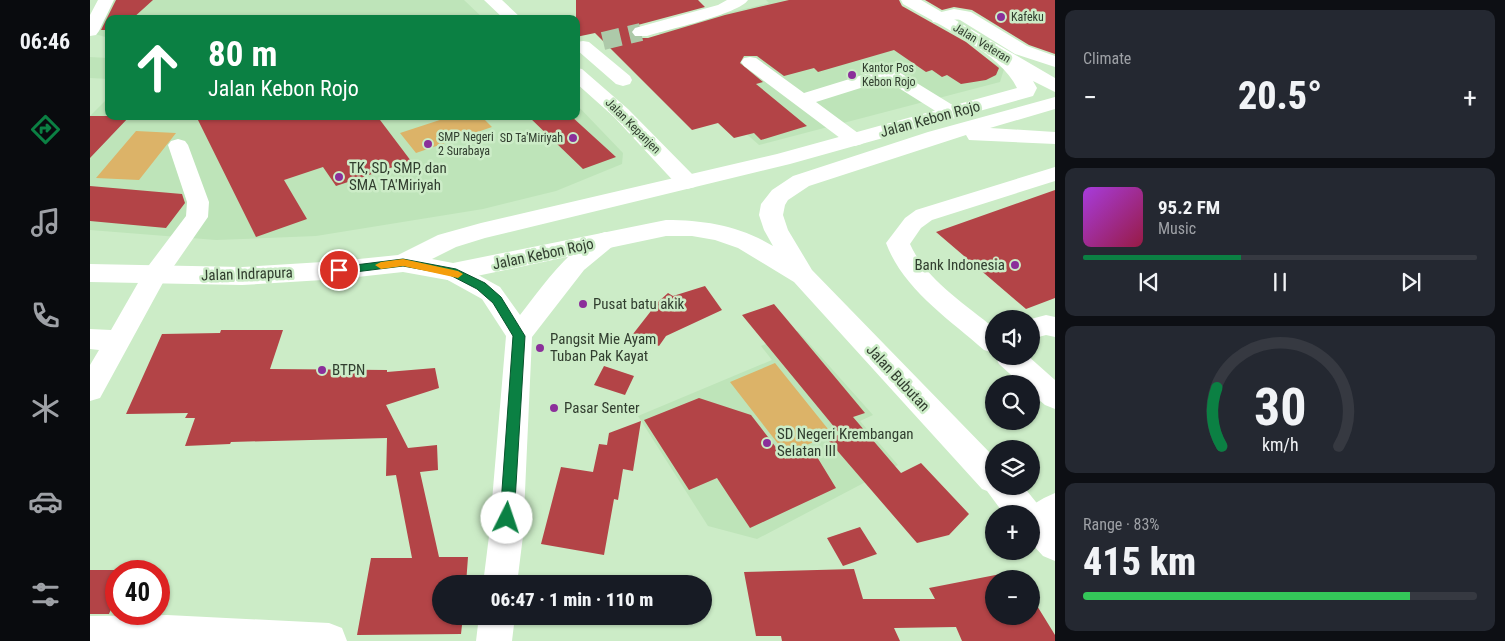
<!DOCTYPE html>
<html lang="en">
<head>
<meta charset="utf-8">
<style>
  :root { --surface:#171b24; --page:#242831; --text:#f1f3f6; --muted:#9ea1a6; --line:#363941; --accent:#0b8043 }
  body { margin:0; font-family:"Roboto Condensed",sans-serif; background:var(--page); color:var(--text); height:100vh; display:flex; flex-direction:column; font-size:19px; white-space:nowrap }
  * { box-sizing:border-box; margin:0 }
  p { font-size:16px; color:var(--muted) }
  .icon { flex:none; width:28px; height:28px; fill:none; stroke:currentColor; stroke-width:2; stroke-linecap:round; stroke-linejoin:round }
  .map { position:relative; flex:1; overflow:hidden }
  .sheet { display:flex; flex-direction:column; gap:10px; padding:10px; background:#0d0f14; width:450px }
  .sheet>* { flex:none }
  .banner { position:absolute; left:15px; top:15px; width:475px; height:105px; border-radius:10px; box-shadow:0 1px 4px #0004; background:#0b8043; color:#fff; overflow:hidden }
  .tools { position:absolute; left:895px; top:310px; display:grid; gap:10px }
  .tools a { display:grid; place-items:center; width:55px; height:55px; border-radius:50%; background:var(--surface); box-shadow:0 1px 4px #0004; font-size:25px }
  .speed { position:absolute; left:15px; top:560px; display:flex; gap:10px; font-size:25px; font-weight:700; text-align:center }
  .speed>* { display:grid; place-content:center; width:65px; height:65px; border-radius:50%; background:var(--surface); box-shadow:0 1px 4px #0004; line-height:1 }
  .speed .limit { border:8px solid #d22; background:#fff; color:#111 }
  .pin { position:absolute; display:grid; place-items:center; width:42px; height:42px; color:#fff; margin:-21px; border:2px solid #fff; border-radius:50%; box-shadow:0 1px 5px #0007 }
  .me { position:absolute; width:55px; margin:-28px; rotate:4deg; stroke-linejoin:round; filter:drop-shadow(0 0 4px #0008) }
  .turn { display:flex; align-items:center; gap:18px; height:105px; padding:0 20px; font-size:22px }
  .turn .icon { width:65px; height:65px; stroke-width:2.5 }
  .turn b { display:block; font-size:35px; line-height:42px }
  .big { font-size:38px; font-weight:800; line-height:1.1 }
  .sheet .card { flex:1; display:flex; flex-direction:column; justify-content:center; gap:8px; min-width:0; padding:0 18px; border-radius:10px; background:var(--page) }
  .sheet .dial { align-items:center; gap:0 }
  .dial svg { height:130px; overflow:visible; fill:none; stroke:var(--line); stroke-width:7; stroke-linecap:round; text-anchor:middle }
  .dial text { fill:var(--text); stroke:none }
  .song { display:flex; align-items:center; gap:15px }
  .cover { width:60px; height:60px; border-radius:8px; background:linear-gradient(135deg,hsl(280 70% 55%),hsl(340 70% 35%)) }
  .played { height:5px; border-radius:2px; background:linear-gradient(90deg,var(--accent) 40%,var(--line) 40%) }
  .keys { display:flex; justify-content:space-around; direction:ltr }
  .heat { display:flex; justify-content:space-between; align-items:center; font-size:28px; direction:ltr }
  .charge { height:8px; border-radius:4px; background:linear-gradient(90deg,#34c759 83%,var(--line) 0) }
  .trip { position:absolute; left:342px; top:575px; width:280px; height:50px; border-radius:25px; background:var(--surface); box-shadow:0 1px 4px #0004; font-weight:800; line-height:50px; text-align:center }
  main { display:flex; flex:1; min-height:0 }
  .tab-bar { display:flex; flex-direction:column; width:90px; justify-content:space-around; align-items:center; background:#090b0e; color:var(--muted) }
  .tab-bar .icon { width:35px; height:35px }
  .tab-bar .active { color:var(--accent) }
  .tab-bar b { font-size:22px; color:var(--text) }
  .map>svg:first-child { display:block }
  .built { fill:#bee4b9 }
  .green { fill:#dcb368 }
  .building { fill:#b34447 }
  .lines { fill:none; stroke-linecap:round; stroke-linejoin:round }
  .minor-tunnel { stroke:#adc9a9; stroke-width:18; stroke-dasharray:18 9; stroke-linecap:butt }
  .minor { fill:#fff; fill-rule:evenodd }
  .major { fill:#fff; fill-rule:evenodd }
  .route { fill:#0b8043; stroke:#07532c }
  .slow { fill:#f59e0b }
  .poi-dot { fill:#8b2f9a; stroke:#ccecc7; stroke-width:2 }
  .labels { text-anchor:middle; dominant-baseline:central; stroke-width:5; stroke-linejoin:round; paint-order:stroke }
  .far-poi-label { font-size:12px; fill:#313e2f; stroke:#ccecc7; text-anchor:start }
  .far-street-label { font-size:12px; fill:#313e2f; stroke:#ccecc7 }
  .street-label { font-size:15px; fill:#313e2f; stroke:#ccecc7 }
  .poi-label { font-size:15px; fill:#313e2f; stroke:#ccecc7; text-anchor:start }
</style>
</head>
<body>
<main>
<nav class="tab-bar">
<b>06:46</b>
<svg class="icon active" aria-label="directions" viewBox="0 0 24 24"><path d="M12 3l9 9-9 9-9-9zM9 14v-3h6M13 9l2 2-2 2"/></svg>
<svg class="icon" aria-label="music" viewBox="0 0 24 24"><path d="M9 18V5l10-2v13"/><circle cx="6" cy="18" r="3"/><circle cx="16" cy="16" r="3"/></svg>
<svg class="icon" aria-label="phone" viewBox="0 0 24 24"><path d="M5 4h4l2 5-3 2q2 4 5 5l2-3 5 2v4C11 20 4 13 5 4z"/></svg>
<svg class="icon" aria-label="climate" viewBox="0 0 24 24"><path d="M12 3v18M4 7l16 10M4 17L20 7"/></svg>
<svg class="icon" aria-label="car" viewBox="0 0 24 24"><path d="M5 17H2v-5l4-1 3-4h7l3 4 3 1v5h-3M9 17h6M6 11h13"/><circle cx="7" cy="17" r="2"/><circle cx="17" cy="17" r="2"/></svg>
<svg class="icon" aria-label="filters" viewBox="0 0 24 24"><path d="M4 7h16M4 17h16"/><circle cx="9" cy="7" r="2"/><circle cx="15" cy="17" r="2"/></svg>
</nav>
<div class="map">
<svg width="965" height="641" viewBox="0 0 965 641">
  <rect width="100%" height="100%" fill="#ccecc7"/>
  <path class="built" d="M18,0h356l20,19h-375v19l-18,-5z
    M676,0h122l116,69 -4,13 -241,63 -36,-32 -41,-60 -27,-23 114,-27z
    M0,57l19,1v21l-19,-1z
    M19,97v19h467v-12l47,49 -1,11 -66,27 -73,18 -167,27 -100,4 -126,-10v-114z
    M708,331l75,84 -13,6 38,44 -141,74 -49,-13 -70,-110 134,-56 -11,-14z"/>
  <path class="green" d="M362,116h29l11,11 -76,26 -16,-20z
    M46,131l40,2 -37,47 -43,-2z
    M685,363l57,71 -46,20 -56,-72z"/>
  <path class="building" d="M26,0h37l-21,19h-23v11h-8z
    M486,0h122l7,7 -71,19 -4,6 5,6h13l77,-23 64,-15h110l3,6 64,36 33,26 -3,7 -10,5 -25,4 -14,-9 -5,2 -10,-7 -6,2 -32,-22 -76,22 -4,-4 -30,8 -27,-20h-13l-4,7 23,19 -7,2 51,42 -46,14 -7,-7 -20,5 -16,-15 -26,7 -97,-97 -19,4z
    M835,0h130v54l-26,-9 -57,-35 -18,-3 -12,3z
    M0,116h40l-40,42z
    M106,116h181l34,45 -75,25 -13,-19 -39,13 23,39 -51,18z
    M438,116h43l45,41 -33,12z
    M0,186l92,8 3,9 -19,25 -76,-7z
    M965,190v108l-29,11 -90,-77z
    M615,286l17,24 -56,26 -7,10 -26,-12 25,-32 10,-9 5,3z
    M684,304l91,109 -12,4 48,56 20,-10 48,51 -20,21 -32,8 -89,-103 12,-6 -98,-119z
    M131,330h62l-13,39 117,1v2l48,-4 4,20 -53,17 22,43 29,-3 1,25 -18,2 19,85h29l-2,27h-25v32h22l-2,18 -104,1 14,-77h41l-16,-83 -10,1 1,-38 -156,4 -1,2 -45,2 10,-28h-10l3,-5 -62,1 36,-80 58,-1z
    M514,366l30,10 -9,19 -31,-10z
    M609,398l52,17 34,44 26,-12 25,41 -86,40 -33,-50 -28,12 -45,-70z
    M551,421l-8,50 -10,-2 -5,31 -4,-1 -10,56 -63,-11 20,-77 32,5 6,-28 8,1 2,-12z
    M770,527l17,27 -34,12 -16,-28z
    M764,569l9,30h72l-6,-11 87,-17 5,8h-27v37h37v-20l24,39v6h-93l-6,-14 -62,1 6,13h-118l-1,-5h-25l-12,-64z
    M0,570h26v27l-7,17h-19z"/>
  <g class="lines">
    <path class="minor-tunnel" d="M513,41l38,-9"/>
    <path class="minor" d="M8,0h16l-15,31 -3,4 -6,1v-21z
      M394,0h18l20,19h-18z
      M637,0h21c-9,14 -82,30 -101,36h-12l-3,-4 3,-4 83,-23z
      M864,9l17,3 56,34 28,10v11l-40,-13 -55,-34c-9,-2 -17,4 -27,2l-2,-4 2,-4z
      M493,41l6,1 41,34 2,4 -2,4 -7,2 -7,-2 -39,-34v-8z
      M660,57l6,1 48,35 78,-24 6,-2 6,2 65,40 3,4 -3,4 -7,2 -7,-2 -59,-37 -70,22 46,34 3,4 -3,4 -7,2 -7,-2 -104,-78 -3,-4 3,-4z
      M486,68l6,1 46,40 67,68 3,5 -3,5 -8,2 -8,-2 -65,-70 -38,-34z
      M88,139l7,2 3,4 21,57 -1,15 -43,62 -65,119 -10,3v-36l9,-15 -9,-1v-20l21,1 35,-61 40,-53 1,-14 -19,-57 3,-4z
      M965,167v14l-123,39 -11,8 -11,16c15,35 55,60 84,84v25l-10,-3c-35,-31 -81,-61 -98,-107l19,-25 11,-8z
      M515,232l8,2 4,6 -4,6 -29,24 -52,67 -9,199 -6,48h-34l6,-48 17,-200 -24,-37 -38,-21 -3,-6 3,-6 9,-3 9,3 38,21 20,28c20,-25 53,-74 85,-83z
      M956,315l9,2v20l-9,-2 -15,4v-20z
      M905,356h33l27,24v29l-10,-4 -14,-12v-9h-10l-22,-20z
      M965,493v33l-21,11 -3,-1v-22h-10l1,-3 22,-13z
      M77,615l162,8 13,5 5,13h-257v-25z
      M389,616h36l-3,25h-36z"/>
    <path class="major" d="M811,0h20l134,78v14l-22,-11 4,7 -4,8 -243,68 -305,74 -29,9 -24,12 21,4 213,-43c39,0 74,6 107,26l-9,-16 -5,-15 2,-11 11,-14 21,-14 135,-44 127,-35v12l-65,19 65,4v12l-86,-4 -3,-5 -157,51 -21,14 -3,5 -2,10 5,15 24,40 182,187v29h29l17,21 15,13v41l-12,-5 -12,-13v-29h-27l-17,-23 -5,-2 -188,-207 -56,-34 -23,-8 -23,-4h-26l-213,45 -50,-9 -64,7 -97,6 -152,-3v-18l152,3 97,-6 59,-6 40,-20 43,-12 296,-69 240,-66c-16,-35 -80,-64 -114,-84z"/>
  </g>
  <path class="route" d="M313,259l53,10 29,14 16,14 24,39 -11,182 -2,4 -5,2 -5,-2 -2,-4 13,-182 -20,-33 -16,-14 -27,-14 -14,-3 -33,-6 -64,8 -5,-4 5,-3z"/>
  <path class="slow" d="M313,259l55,12 5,3 -5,4 -55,-12 -22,3 -6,-4 6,-3z"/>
  <g class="poi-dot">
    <circle cx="911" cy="17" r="5"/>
    <circle cx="762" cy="75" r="5"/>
    <circle cx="483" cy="138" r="5"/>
    <circle cx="338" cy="144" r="5"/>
    <circle cx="249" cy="177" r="5"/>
    <circle cx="925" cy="265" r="5"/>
    <circle cx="493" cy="304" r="5"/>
    <circle cx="450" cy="348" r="5"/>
    <circle cx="232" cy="370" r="5"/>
    <circle cx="464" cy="408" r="5"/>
    <circle cx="677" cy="443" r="5"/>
  </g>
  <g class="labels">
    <g class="far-poi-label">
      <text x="921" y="17">Kafeku</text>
      <text x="772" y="68">Kantor Pos<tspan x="772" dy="14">Kebon Rojo</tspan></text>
      <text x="348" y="137">SMP Negeri<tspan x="348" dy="14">2 Surabaya</tspan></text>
      <text x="473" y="138" text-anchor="end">SD Ta'Miriyah</text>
    </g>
    <g class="far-street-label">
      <text transform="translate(892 43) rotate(31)">Jalan Veteran</text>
      <text transform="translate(543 126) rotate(45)">Jalan Kepanjen</text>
    </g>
    <g class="street-label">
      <text transform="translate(840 119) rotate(-15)">Jalan Kebon Rojo</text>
      <text transform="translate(453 254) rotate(-12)">Jalan Kebon Rojo</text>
      <text transform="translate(157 274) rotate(-2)">Jalan Indrapura</text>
      <text transform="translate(808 378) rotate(47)">Jalan Bubutan</text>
    </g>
    <g class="poi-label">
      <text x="259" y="168">TK, SD, SMP, dan<tspan x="259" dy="17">SMA TA'Miriyah</tspan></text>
      <text x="915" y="265" text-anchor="end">Bank Indonesia</text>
      <text x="503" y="304">Pusat batu akik</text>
      <text x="460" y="339">Pangsit Mie Ayam<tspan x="460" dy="17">Tuban Pak Kayat</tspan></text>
      <text x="242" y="370">BTPN</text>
      <text x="474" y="408">Pasar Senter</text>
      <text x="687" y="434">SD Negeri Krembangan<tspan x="687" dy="17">Selatan III</tspan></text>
    </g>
  </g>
</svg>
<div class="tools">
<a><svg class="icon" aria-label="sound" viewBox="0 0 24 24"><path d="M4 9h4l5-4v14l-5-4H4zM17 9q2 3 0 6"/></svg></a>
<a><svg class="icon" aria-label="search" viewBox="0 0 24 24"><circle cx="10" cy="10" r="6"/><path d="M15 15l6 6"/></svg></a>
<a><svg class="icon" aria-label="layers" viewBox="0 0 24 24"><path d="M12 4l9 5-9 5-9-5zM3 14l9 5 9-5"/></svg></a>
<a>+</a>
<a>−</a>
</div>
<div class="speed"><div class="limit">40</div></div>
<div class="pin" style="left:249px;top:270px;background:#d93025"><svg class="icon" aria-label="arrive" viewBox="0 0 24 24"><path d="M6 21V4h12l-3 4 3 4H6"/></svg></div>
<svg class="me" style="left:417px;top:518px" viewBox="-20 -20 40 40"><circle r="19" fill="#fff"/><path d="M0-13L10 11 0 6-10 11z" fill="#0b8043"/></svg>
<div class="trip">06:47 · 1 min · 110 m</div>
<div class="banner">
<div class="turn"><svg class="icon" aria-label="ahead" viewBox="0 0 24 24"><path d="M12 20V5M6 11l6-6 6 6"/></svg><div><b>80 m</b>Jalan Kebon Rojo</div></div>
</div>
</div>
<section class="sheet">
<div class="card"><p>Climate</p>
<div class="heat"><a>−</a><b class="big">20.5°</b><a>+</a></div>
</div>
<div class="card">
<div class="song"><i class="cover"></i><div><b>95.2 FM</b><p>Music</p></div></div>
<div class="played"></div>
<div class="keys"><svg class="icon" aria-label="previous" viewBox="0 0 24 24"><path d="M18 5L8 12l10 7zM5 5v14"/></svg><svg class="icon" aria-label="pause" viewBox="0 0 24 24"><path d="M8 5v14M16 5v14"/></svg><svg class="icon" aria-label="next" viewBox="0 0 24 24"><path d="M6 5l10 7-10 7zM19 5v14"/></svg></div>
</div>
<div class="card dial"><svg viewBox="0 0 100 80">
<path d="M14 69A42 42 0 1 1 86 69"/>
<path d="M14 69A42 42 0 0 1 11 33" stroke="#0b8043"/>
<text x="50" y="56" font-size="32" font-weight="700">30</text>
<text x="50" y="72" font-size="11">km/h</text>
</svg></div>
<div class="card"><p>Range · 83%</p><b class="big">415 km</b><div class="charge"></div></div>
</section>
</main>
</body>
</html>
